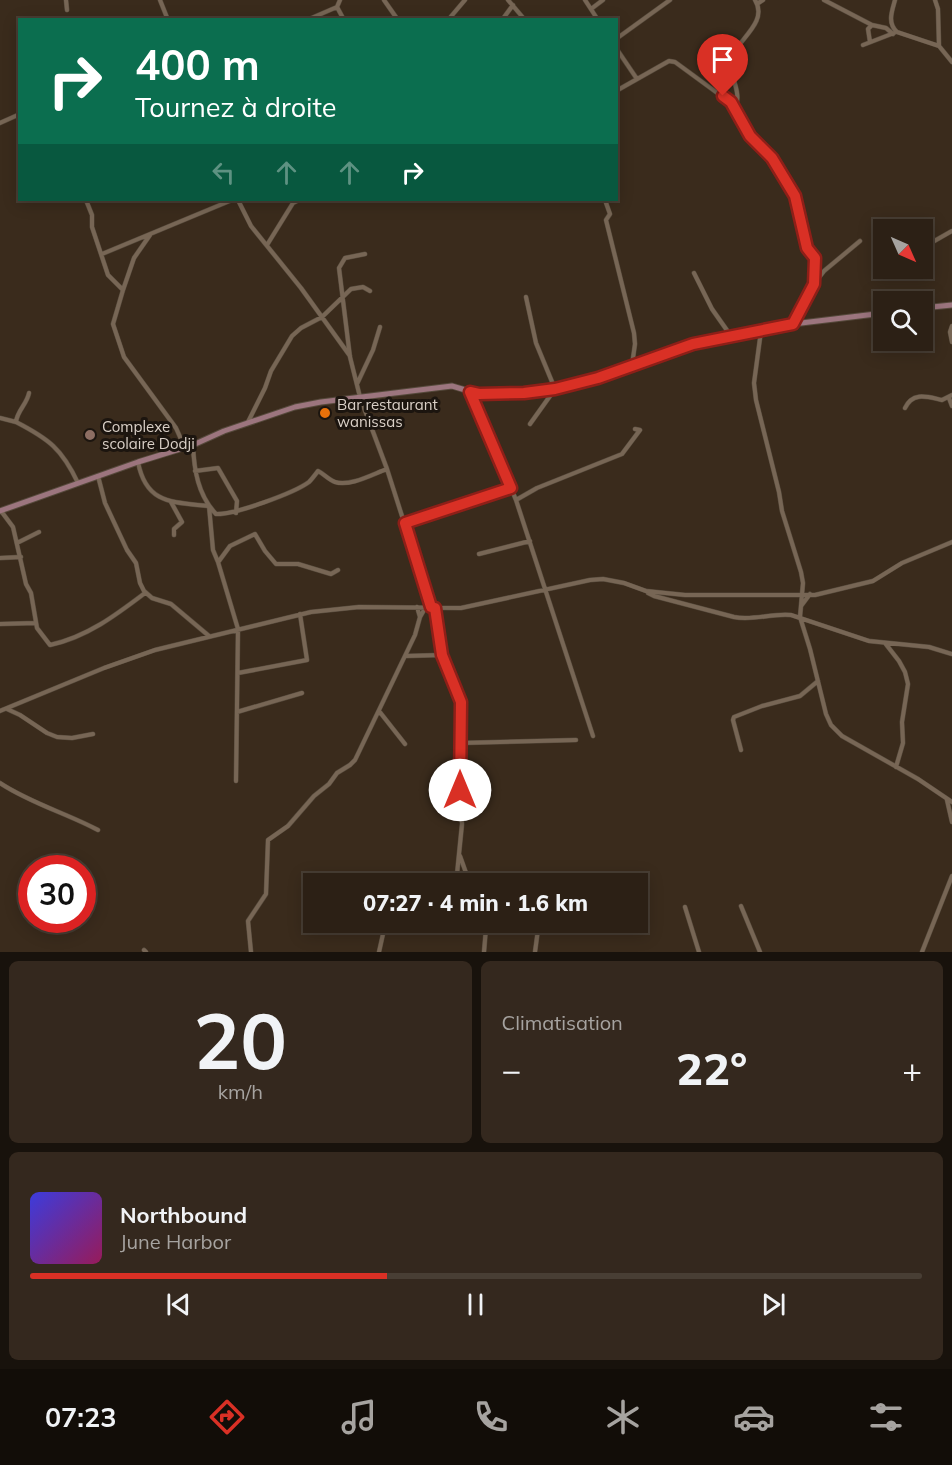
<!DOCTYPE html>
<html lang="fr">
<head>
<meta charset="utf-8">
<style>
  :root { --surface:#2c2015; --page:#34281e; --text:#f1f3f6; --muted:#a6a3a0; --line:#483e34; --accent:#d93025 }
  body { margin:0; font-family:Mulish,sans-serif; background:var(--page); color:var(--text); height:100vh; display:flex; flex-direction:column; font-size:22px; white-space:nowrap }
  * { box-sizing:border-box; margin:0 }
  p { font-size:20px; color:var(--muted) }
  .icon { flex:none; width:33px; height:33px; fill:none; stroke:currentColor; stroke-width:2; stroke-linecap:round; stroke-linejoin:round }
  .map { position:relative; height:952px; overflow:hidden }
  .drawer { display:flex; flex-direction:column; gap:9px; padding:9px; background:#18120c; flex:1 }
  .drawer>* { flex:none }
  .guide { position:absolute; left:18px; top:18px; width:600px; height:183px; border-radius:0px; box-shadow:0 3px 15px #0003,0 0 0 2px var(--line); background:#0b6e4f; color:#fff; overflow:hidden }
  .needle { width:39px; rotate:135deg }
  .buttons { position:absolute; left:873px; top:219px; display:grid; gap:12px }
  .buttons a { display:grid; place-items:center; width:60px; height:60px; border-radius:0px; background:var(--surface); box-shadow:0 3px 15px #0003,0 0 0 2px var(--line); font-size:30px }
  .speed { position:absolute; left:18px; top:855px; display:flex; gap:12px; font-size:30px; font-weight:700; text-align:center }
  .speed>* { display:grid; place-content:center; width:78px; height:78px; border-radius:50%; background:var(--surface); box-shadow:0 3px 15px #0003,0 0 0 2px var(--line); line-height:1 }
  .speed .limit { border:9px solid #d22; background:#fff; color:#111 }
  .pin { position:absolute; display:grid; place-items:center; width:51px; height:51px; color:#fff; margin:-62px -26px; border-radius:50% 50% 50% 0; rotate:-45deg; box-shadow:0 0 6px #0007 }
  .pin .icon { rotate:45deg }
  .me { position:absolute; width:66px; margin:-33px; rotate:0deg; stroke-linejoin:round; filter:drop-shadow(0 0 4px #0008) }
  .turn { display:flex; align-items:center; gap:21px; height:126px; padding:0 18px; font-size:27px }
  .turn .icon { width:78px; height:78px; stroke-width:2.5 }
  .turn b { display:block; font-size:42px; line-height:51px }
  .lanes { display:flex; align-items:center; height:57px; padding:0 18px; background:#0003; justify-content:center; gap:30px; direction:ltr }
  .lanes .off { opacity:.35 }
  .big { font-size:45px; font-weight:800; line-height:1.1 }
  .drawer .widget { flex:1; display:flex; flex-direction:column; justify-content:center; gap:9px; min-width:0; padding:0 21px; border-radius:9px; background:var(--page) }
  .drawer .dial { align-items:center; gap:0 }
  .dial b { font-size:78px; line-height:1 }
  .song { display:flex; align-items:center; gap:18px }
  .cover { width:72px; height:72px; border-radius:9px; background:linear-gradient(135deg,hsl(240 70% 55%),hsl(330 70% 35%)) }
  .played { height:6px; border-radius:3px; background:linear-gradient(90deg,var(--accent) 40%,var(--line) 40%) }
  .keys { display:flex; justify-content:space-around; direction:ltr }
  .heat { display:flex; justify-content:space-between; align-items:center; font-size:33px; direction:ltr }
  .drawer .tiles { flex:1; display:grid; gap:9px; grid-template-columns:1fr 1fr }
  .widget:last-child { grid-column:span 2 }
  .trip { position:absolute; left:303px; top:873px; width:345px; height:60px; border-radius:0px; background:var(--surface); box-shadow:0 3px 15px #0003,0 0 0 2px var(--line); font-weight:800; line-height:60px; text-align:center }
  .tabs { display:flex; height:96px; justify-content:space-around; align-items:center; background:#120d08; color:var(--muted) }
  .tabs .icon { width:42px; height:42px }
  .tabs .current { color:var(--accent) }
  .tabs b { font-size:27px; color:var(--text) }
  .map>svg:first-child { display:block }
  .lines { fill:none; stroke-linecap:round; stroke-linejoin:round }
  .minor-casing { stroke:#55493b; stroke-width:5 }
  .secondary-casing { stroke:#55493b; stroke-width:7 }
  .minor { stroke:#765; stroke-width:4 }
  .secondary { stroke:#9c757e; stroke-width:5 }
  .route-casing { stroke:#8d1f18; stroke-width:15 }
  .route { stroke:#d93025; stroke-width:10 }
  .food-dot { fill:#e8710a; stroke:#1c150f; stroke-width:2 }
  .education-dot { fill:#8d6e63; stroke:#1c150f; stroke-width:2 }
  .labels { text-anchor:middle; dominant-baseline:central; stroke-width:6; stroke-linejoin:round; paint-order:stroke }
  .poi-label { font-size:15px; fill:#dad0c7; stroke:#1c150f; text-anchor:start }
</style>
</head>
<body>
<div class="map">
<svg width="952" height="952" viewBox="0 0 952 952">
  <rect width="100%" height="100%" fill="#3a2b1c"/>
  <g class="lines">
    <g class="minor-casing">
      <path id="minor" d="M66,0l1,10
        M160,0l8,20
        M384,0l14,20
        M508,0l17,20
        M585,0l13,20
        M824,0l48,25
        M895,0c-3,11 -8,23 2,32l42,14 13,16
        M935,0l3,9 1,37
        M757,4l6,-4
        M337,7l7,13
        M591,9l12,-9
        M307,20l30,-13 3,-7
        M448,20l17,-20
        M502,20l11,-15
        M616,39l54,-39
        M870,42l-2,-13 4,-4 14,3 7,6
        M863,45l31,-12
        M616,48l21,31
        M616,91l53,-30 6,1 56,41 19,33 22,22 23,38 11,52 9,10 -1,26
        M735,110c9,-22 -11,-38 -2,-56 8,-16 35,-33 22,-54
        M0,123l20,-9
        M86,200l6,15v12l16,48 15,15 -10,34 11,33 52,71 9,20
        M238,200l13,26 50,62 49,68
        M605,200l5,14 -4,6 28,113 1,11 -3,21
        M267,245l26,-42 6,-3
        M922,248l30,-17
        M102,254l130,-54
        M365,254l-20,4 -6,10 11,89 10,40 27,72 44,138 -7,3 -4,7
        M694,273l18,36 19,27
        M123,290l11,-32 16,-23
        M526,297l10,46 19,46 -25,35
        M793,324l21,-40 10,-13 36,-30
        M952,326l-2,6 2,10
        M761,331l-7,52 2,17 23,92 3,19 19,61 2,11 -3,34 10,32 16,65 5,11 11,11 76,43 34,23
        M357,384l16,-34 7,-23
        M471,392l45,108 77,236
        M29,393c-2,11 -12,18 -13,29 33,17 46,27 62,61
        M949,398l3,8
        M905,408c8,-17 23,-11 37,-8l10,-5
        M0,418l16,4
        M248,422l17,-34 6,-17 21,-35 9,-8 21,-11 29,-28 12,-2 7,4
        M193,445c1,25 5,50 23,69 18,1 78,-21 93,-32 3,-3 6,-7 9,-11 6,3 11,9 17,11 15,5 38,-8 52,-13
        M138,462c8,42 34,40 70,44
        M195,471l23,-3 19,33 -1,12
        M98,476l7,27 22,47 9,13 4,20 4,8 8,7 19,6 38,32
        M516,500l21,-12 85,-34 18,-24 -5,-1
        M171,502l11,20 -8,7v6
        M209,506l4,44 5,12 20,67 -2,152
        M1,511l12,16 13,57 5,9 6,35 13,17c37,-8 66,-30 95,-52
        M405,523l106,-35
        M17,543l22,-11
        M479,554l51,-13
        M0,558l21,-1
        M219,561l11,-15 25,-12 10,17 11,13h22l33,10 7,-4
        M648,593l6,3 80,21c19,4 37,-4 57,-2l78,26 60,6 23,7
        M801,606l9,-12
        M435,607l7,48 19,47 -2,70 3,52 -6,60
        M0,624l36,-1
        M885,643l14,18 6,11 3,12 -6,38 1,21 -7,24
        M405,656l37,-1
        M238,673l69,-13 -7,-46
        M7,709l13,6 27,18 10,4 15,1 21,-4
        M0,711l104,-43 51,-18 156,-38 48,-5 102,1 129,-28 13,-1 21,4 22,8 39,4h130l58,-14 29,-18 50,-21
        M379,711l26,33
        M237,712l65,-19
        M460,743l116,-3
        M741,750l-8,-30 1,-3 28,-11 38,-10 18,-15
        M0,783c30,20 66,30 98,47
        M947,800l5,22
        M460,856l10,28
        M741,906l19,46
        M685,907l14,45
        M482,922l4,6 -2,24
        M144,950l2,2
        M251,952l-3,-31 18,-27 2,-54 20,-14 26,-30 15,-12 8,-11 13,-8 5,-5 60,-125 5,-18 -3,-10
        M379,952l6,-27
        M535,952l4,-30
        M922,952l30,-76"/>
    </g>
    <g class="secondary-casing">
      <path id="secondary" d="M922,308l30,-3
        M0,511l138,-49 55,-17 31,-14 71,-24 26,-5 131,-16 27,8 58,-2 61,-14 95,-34 100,-20 91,-11"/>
    </g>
    <use href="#minor" class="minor"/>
    <use href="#secondary" class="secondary"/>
  </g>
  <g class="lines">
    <g class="route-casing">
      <path id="route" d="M460,790l1,-88 -19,-47 -7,-47 -4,-1 -26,-84 106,-35 -41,-96 9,2 45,-1 31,-4 43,-11 95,-34 100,-20 21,-40 1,-26 -8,-10 -12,-52 -23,-38 -22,-22 -19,-34 -8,-6"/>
    </g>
    <use href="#route" class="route"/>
  </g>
  <circle class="food-dot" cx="325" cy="413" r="6"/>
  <circle class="education-dot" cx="90" cy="435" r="6"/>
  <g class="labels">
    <g class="poi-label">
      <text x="337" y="404">Bar restaurant<tspan x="337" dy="17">wanissas</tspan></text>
      <text x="102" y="426">Complexe<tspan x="102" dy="17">scolaire Dodji</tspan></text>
    </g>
  </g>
</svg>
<div class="buttons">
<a><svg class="needle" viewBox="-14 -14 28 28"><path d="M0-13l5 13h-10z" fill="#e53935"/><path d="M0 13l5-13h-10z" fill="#a6a3a0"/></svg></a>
<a><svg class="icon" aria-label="search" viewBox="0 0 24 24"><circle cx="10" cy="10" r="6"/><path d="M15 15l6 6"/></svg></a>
</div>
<div class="speed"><div class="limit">30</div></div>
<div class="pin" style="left:723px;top:96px;background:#d93025"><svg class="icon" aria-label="arrive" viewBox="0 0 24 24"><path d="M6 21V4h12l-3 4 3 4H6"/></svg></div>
<svg class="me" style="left:460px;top:790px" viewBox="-20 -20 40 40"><circle r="19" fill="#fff"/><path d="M0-13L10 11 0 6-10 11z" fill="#d93025"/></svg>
<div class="trip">07:27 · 4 min · 1.6 km</div>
<div class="guide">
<div class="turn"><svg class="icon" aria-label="right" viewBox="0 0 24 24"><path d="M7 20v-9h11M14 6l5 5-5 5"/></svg><div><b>400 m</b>Tournez à droite</div></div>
<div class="lanes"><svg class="icon off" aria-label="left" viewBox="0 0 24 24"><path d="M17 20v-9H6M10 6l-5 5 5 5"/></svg><svg class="icon off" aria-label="ahead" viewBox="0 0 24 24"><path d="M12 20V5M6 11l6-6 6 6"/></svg><svg class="icon off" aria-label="ahead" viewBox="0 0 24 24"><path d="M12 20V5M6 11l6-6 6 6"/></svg><svg class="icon" aria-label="right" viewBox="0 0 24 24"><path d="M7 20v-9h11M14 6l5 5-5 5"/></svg></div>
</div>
</div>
<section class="drawer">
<div class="tiles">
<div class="widget dial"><b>20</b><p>km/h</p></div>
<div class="widget"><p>Climatisation</p>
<div class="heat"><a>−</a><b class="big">22°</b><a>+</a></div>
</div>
<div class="widget">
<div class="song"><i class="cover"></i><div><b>Northbound</b><p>June Harbor</p></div></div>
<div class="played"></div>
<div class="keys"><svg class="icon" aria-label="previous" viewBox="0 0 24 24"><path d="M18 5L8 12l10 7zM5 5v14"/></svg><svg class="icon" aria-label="pause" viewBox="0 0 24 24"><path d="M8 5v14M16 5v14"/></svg><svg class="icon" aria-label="next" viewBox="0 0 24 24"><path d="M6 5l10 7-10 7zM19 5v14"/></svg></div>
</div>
</div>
</section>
<nav class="tabs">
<b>07:23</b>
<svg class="icon current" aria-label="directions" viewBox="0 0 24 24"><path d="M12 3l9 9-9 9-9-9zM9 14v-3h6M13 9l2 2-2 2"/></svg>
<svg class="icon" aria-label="music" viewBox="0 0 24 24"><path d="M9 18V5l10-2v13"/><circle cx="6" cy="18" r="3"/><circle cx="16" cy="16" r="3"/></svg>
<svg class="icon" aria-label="phone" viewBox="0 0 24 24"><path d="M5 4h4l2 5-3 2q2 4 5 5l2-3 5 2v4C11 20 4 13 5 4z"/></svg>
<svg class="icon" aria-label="climate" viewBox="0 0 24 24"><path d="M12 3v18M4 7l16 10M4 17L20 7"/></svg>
<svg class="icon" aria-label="car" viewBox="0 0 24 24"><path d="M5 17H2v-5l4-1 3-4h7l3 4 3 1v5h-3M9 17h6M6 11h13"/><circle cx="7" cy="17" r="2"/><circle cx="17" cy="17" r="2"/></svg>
<svg class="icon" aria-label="filters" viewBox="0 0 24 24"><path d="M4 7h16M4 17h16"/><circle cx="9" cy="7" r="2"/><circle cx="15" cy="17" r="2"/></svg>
</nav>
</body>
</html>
